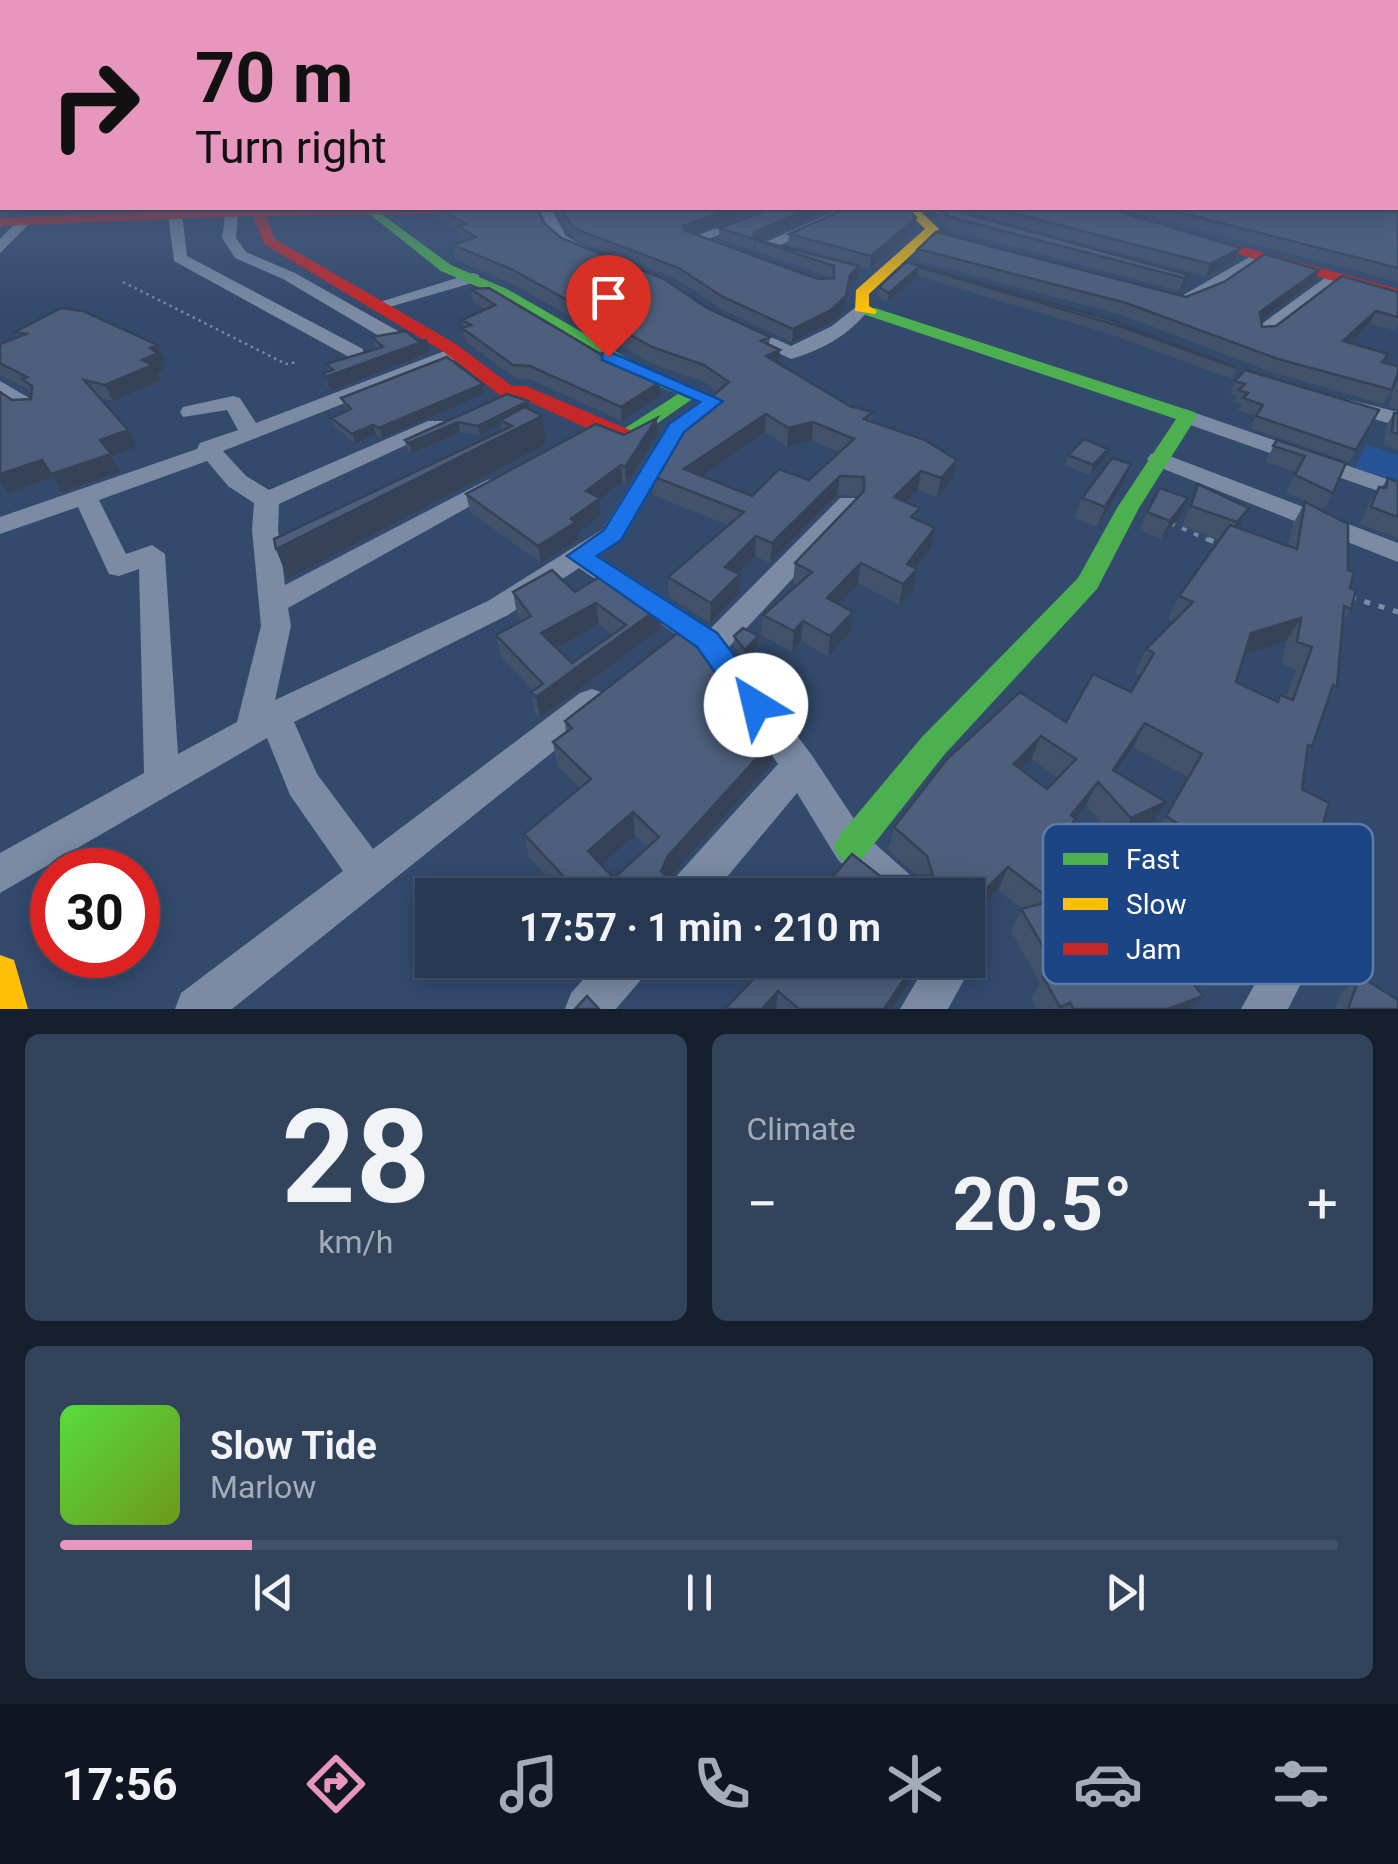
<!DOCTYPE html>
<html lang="en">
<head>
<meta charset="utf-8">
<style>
  :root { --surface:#263852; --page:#32435c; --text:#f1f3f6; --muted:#a4acb8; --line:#425269; --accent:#e797bd }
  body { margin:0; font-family:Roboto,sans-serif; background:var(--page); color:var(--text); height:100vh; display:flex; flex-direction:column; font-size:38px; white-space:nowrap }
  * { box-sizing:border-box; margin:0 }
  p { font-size:32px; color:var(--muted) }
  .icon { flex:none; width:55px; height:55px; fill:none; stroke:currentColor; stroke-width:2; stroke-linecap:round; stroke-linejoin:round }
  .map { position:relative; height:1009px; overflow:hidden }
  .details { display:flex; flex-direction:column; gap:25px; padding:25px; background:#151f2d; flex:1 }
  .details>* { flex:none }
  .top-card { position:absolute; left:0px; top:0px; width:1400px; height:210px; box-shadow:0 5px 25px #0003,0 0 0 2px var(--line); background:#e797bd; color:#111; overflow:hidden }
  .speed { position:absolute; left:30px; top:848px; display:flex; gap:20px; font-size:50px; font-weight:700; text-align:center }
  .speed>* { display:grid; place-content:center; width:130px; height:130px; border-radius:50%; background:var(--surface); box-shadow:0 5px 25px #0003,0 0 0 2px var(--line); line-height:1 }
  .speed .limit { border:15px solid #d22; background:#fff; color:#111 }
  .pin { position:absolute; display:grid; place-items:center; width:85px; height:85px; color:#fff; margin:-102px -42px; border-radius:50% 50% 50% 0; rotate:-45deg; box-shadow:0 0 10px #0007 }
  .pin .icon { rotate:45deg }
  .me { position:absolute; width:110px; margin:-55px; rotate:324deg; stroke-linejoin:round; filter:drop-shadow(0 0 8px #0008) }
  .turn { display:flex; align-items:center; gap:35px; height:210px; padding:0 30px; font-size:45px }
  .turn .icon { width:130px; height:130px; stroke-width:2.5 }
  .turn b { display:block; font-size:70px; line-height:85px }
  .big { font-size:75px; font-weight:700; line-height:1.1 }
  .details .card { flex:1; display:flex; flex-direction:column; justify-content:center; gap:15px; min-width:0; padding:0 35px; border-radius:15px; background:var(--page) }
  .details .dial { align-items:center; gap:0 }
  .dial b { font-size:130px; line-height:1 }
  .song { display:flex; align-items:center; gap:30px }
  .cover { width:120px; height:120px; border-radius:15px; background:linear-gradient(135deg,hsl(110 70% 55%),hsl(80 70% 35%)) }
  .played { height:10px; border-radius:5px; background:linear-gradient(90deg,var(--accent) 15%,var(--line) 15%) }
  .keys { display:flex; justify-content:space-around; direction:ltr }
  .heat { display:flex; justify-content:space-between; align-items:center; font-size:55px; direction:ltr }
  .details .tiles { flex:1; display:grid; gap:25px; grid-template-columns:1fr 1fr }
  .card:last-child { grid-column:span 2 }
  .trip { position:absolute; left:415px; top:878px; width:570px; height:100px; border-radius:0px; background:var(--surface); box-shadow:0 5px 25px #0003,0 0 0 2px var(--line); font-weight:700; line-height:100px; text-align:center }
  .tab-bar { display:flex; height:160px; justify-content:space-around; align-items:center; background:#0f1621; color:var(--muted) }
  .tab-bar .icon { width:70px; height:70px }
  .tab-bar .active { color:var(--accent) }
  .tab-bar b { font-size:45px; color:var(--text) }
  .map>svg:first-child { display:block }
  .green { fill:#275497 }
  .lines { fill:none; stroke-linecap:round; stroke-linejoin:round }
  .path-far2 { stroke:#7a8ba3; stroke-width:2.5; stroke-dasharray:2.5 4; stroke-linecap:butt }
  .path-far1 { stroke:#7a8ba3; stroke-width:4; stroke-dasharray:5 8; stroke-linecap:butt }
  .path { stroke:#7a8ba3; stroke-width:5; stroke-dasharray:6 9; stroke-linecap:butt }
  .street { fill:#7a8ba3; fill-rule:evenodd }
  .fast { fill:#4caf50; fill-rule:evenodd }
  .slow { fill:#ffc107; fill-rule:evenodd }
  .jam { fill:#c62828; fill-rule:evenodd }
  .wall { fill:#42526b; fill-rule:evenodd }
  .shaded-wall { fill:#364257 }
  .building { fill:#4d5f7c; stroke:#364257; stroke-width:2.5; fill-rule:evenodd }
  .route { fill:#1a73e8; stroke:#114b97; stroke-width:2.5 }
  .key { fill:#1b4585; stroke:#5f7daa; stroke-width:2.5 }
  .key-label { font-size:28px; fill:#fff }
</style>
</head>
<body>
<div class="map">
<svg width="1398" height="1009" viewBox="0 0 1398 1009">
  <rect width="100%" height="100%" fill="#334a6d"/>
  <path class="green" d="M1366,445l32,10v31l-44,-15z"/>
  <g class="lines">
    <path class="path-far2" d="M123,282l163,82 11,-2"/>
    <path class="path-far1" d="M1170,523l43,19"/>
    <path class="path" d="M1208,539l13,6
      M1350,597l48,15"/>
    <path class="street" d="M539,208h12l15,28 21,12v6c-28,2 -39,-24 -48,-46z
      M771,208h19l-82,31 16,6v6h-10l-27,-12z
      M842,208h17l-81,38 12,3v6l-35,-8z
      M919,208h23l34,10 -7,4z
      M175,210l7,4 5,42 176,93v8h-14l-175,-96 -6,-47z
      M226,210l12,3 -2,25 10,14 49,21 110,62v8h-14l-108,-64 -48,-21 -13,-20z
      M20,218l12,3 -32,32v-14z
      M1260,251l8,5 -3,3 -77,46 -15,-4z
      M473,273l6,2v6l-100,29 -9,-5z
      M1329,275l14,3 -75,58h-12v-8z
      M861,303l9,5c-20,27 -48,42 -79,51l-62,-30 15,-4 47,21 41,-20z
      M455,347l10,6 -3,4 -239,94 23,25 23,14 159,-69h16l3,5 -168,78 -1,26 7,55 202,-105 9,-2 12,7 -220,123 3,18 -16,74 213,-99 115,-72 65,-105 30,-22 -16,-9 10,-6 33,14 -40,32 -64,108 -22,15 112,72 129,-130h18l3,5 -3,5 -129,139 82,107 53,80 53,47 6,14h-49l-36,-35 -41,-67 -85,102h-46l6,-14 106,-117 -82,-116 -117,-80 -71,47 -214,107 23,52 56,75 207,-156 12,-4 12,4 4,9 -4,9 -372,298h-57l6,-16 162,-122 -53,-76 -23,-57 -267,155v-40l144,-80 -5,-204 -20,7 -10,-2 -31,-67 -78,27v-17l197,-68 3,-6 38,-13 -11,-20 -44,7 -3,-5 3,-5 50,-11 7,2 16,25zM207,461l21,25 26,17 -2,27 9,96 -24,96 -59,32 -13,-200 -13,-9 -26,9 -27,-54z
      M0,381l38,22v10h-16l-22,-16z
      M1346,399l52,13v14l-59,-17 -4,-4z
      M1187,410l211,73v15l-219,-77 -3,-5z
      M1159,452l239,91v19l-247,-98 -4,-5 4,-5z
      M1328,837l14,5 5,13 -33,103 -26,51h-47l35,-63 38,-104z
      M968,944l7,16 -27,49h-48l29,-49h39z
      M601,960h50l-6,15 -29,34h-51l6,-16z"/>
    <path class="fast" d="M362,208h11l78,57 56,24 139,80 55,24 -65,45h-14l-3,-4 3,-4 56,-36 -44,-17 -137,-82 -56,-24z
      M863,308h12l319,104 3,4 -58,92 -42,81 -153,166 -81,103 -12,5 -12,-5 -5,-11 5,-11 83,-99 156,-159 39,-70 59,-89 -313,-105z"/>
    <path class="slow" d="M904,208h13l22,21 -70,65v12l8,5 -2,3 -20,-3 1,-21 69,-61z
      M0,955l14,5 14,49h-28z"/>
    <path class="jam" d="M258,208h305l-6,4 -291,4 9,23 181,105 56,42h14l113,48 -8,8h-14l-100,-46h-16l-57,-44 -180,-108 -11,-28 -253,10v-8z
      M1192,233l206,56v10l-211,-59v-6z"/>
  </g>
  <path class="wall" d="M1398,168v42l-18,-1 18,4v69l-280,-74h280z
    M436,208h101l7,15 17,15 209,99 -1,8 10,19 71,42 23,6 -2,10 86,38 -4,18 -16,19 -19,-7 -13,12 13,18 17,8 -4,20 -16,20 2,1 -4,20 -14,16 -41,-22 -20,21 15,8 -3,20 -22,24 -27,-15 -9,11 -31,-17 2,-20 34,-30 -4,-2 2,-20 64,-67 -22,-1 -67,68 -15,-7 -17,17 2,1 -1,20 -29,29 -41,-26 -1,-20 60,-52 -75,-30 -1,-19 65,-84 -13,-10 -51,-18 -140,-80 -57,-24 -3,-15 10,-3 -2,-2 -2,-8 -21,-13zM765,432l22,15 25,-7 27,12 -30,28 -57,16 -51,-20z
    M558,208h204l-69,26 125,45 15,-1 -77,-27v-9l-2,1v7l-35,-11v-11l55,-20h60l-74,33 99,25 -2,12 -9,9 -3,22 -15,14 -38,19 -69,-32 -44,-30 -103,-40 -17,-23z
    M939,208h6l244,67 -5,13 -5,3 -231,-62 -11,-12z
    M952,208h155l129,51 -30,17z
    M915,229l-45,39 -82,-23 1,-11z
    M918,249l268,48 128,-15 -53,38 1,7 14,-1 122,-34v32l-4,6 -25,-6 -20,19 39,11 -4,8 8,28 -9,14 -112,-32 -149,-57 -206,-55z
    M906,262l205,58 126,48 -5,11 -119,-44 -195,-59 -31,26 -9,-5 1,-10z
    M471,289l155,80 34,13v14l-38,25 -90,-41 -17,-2 -50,-37 -3,-21 23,-11 -12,-8z
    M15,332l143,13 7,16 -3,1 4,7 -9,4 3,8 -47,20 -13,-3 37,49 -25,9 8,16 -58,20 -10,-15 -44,16 4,-93 19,-1 1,-4 -4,-6 -28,-14v-31l18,-7z
    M372,337l58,15 -100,39 -3,-5 -4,-13 5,-1 -2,-8 49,-15z
    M1398,380v29l-9,-3 4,-17z
    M1235,381l144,29 -30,52 -99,-34 6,-12 -18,-6 3,-6 -7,-2 3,-7 -7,-2z
    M483,384l1,10 -102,44 -6,-4 -21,9 -20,-16 -4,-9 16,-7 -6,-13z
    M507,394l22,16 17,34 -258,135 -12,-30 226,-118 -1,-6 -21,10 -20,-3 -48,21 -5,-3 -2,-10z
    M1394,413h4v37l-14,-5 2,-19z
    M657,418v16l-30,50 -5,-2 -22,17 1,16 -23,18v7l-37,23 -71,-51 -4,-18 158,-59z
    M1277,440l69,23 -13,30 -10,17 -37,-18 10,-20 -31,-10z
    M1068,455l37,3 -15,17 -25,-10z
    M1131,464l-8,20 -26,43 -22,-9 7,-20z
    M1388,478l10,4v56l-38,-14 9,-21 10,-16h3z
    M1198,484l51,24 -11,20 50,18 5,-22 12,-22 43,68 3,39 -9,14 -5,64 -9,12 -16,48 -5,7 -5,35 5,92 -19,22 -53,-34 -13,17 -19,-11 -5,10 -16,22 -1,-1 -18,39 40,51 -12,13h-154l-6,-11 9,-15 -29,-52 11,-22 -24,-19 -30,30v-25l-88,-19h37l-29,-26 6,-23 53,-68 119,-37 65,-30 10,-17 -6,-2 11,-24 28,-27 -6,-3 11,-23 40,-56 -37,-14zM1286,641l-4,24 14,5 -10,27 -6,-2 -4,7 -40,-20 9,-28zM1133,747l55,30 -36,62 14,9 -15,27 -8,-5 -20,34 -63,-50 15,-35 11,-14 31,36 35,-16 14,-23 -50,-30zM1031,759l27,19 -11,11 -26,-19z
    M1147,512l33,4 -19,23 -21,-9z
    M513,592h62l86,36 -121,90 -5,-4 -4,-22 2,-1 -32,-35 -5,-21 26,-14 -5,-7zM599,624l13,11 -40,28 -16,-15z
    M734,636l23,10 -12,15 -11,-14z
    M565,721l207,42 -103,115 -3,7 1,10h-103l-35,-38 -5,-23 56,-46 -23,-22 -4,-24 13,-9zM635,835l13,13 -34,30 -13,-13z
    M756,960h168l-33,49h-166l25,-26 1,-17z
    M1360,976l38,33h-63l5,-15z"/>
  <path class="shaded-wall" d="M734,208h28l-78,30 -1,-12z
    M811,208h23l-74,33 -4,-1 -2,3v-11z
    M916,218l-1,11 -45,39 1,-12z
    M1241,248l-5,11 -30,17 4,-12z
    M859,266l-2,12 -9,9 -3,22 -15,14 -38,19 1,-13z
    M919,267l-1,9 -31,26 2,-9z
    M1319,270l-5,12 -60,43 6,-13z
    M1189,275l-5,13 -5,3 5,-13z
    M1376,311l-7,13 -32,31 6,-14z
    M427,340l3,12 -100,39 -4,-14z
    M158,345l7,16 -3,1 4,7 -9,4 3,8 -47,20 -8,-16 37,-25 8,-12z
    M780,350l-2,17 -12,-11z
    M660,382v14l-38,25 -1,-14z
    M483,384l1,10 -102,44 -3,-10z
    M528,401l2,10 -30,9 1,5 -21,10 -2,-9z
    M766,414l-1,18 -81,56v-19z
    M542,416l4,28 -258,135 -12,-30z
    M657,418v16l-30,50 -2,-17z
    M458,422l2,10 -48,21 -3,-10z
    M813,422l-1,18 -25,7 1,-19z
    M373,425l3,9 -21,9 -3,-9z
    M128,430l9,17 -25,9 8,16 -58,20 -11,-18 49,-34z
    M1108,449l-3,9 -15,17 3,-10z
    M42,460l10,17 -44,16 -8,-12v-7z
    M957,460l-4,18 -16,19 4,-19z
    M1131,464l-8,20 -26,43 8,-20z
    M621,465l1,17 -22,17 1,16 -23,18v7l-37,23 -3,-17 48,-55z
    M921,471l-3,19 -27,26 3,-19z
    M840,476l-3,19 -67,68 2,-20z
    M1188,498l-8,18 -19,23 9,-18z
    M1249,508l-11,20 -12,14 11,-20z
    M935,528l-4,20 -28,36 4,-20z
    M756,536l-1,20 -30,31v-20z
    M861,563l-3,20 -33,36 2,-21z
    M917,569l-4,20 -14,16 4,-21z
    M740,574l-1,20 -29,29 1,-20z
    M596,603l3,21 -54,30 -4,-21z
    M660,607l1,21 -121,90 -4,-21z
    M853,612l-3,20 -22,24 2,-20z
    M1301,618l-15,23 -49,16 14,-24z
    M803,621l-2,20 -9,11 2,-21z
    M758,636l-1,10 -12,15v-11z
    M1145,723l-12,24 -32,46 12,-23z
    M1041,736l-10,23 -26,29 9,-24z
    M774,739l-2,24 -103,115 -3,7 1,10h-21l15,-24 7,-15z
    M1098,782l-12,23 -27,33 12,-23z
    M1166,802l-14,23 -35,16 14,-23z
    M633,812l2,23 -44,39 -3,-23z
    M1008,867l-10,23 -30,30v-13z
    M917,960h7l-33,49h-7z
    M778,991l-2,18h-14z
    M1203,996l-12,13h-23z"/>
  <path class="building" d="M439,208h98l7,15 17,15 103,41 43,29 63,29 -9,4 19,9 -14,6 84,50 23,6 -9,7 61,21 32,20 -16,18 -20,-7 -27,26 26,11 -9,9 24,11 -28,36 10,5 -14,15 -42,-21 -34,35 26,14 -23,24 -27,-15 -9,10 -31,-16 49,-43 -17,-9 69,-72v-14l-24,-1 -68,67 -16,-7 -31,31 15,7 -29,29 -43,-26 76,-65 -92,-36 36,-59 41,-35 -25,-17 -52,-18 -141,-78 -58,-24 23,-8 -18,-11 8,-2zM766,414l22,14 25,-6 41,17 -45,41 -30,-11 -27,27 -68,-27z
    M559,208h175l-51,18 3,5 132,48 16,-1v-12l-78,-26 103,26 -9,9 -4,21 -15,14 -38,19 -70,-32 -44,-29 -104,-39z
    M774,208h37l-57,24v7l-35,-11z
    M847,208h61l8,10 -45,38 -82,-22z
    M941,208h4l244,67 -5,3 -234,-61z
    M994,208h113l134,40 -31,16z
    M1162,208h208l28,5v55z
    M936,232l250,65 38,-15 41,-28 54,16 -59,42 2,15 14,-1 66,-50 56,16v25l-22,-6 -33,30 45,13 -6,8 16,4v7l-6,17 -114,-31 -152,-56 -208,-54z
    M906,262l205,58 126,48 -121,-43 -197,-58 -30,26 -10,-6z
    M489,288l137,81 34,13 -39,25 -91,-41 -17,-1 -51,-37 9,-3 -9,-5 33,-15 -24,-16z
    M61,308l22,3 75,34 -8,3 8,5 -16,7 11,5 -48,20 -21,-5 44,50 -28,10 11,14 -60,20 -9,-14 -42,14v-82l12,8 19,-1 1,-13 -10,-7 5,-2 -27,-14v-19l26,-10 -11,-2z
    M406,331l13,11 8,-2 -101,37 -3,-4 10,-3 -7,-6 57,-17 -11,-10z
    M447,357l36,27 -104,44 -6,-3 -21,9 -21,-16 20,-9 -10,-11z
    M1245,370l134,40 -23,40 -100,-34 7,-11 -20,-7 5,-5 -9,-3 6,-6 -10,-3z
    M507,394l21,7 -50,25 -20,-4 -49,21 -4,-3z
    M525,407l17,9 -266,133 -2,-10 238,-113 -12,-6z
    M1394,413h4v21l-6,-2z
    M657,418l-32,49 -4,-2 -35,26 14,7 -29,21 5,3 -38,24 -72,-52 130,-70 28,11z
    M1084,439l24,10 -15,16 -25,-10z
    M1277,440l69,23 -13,30 -38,-18 10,-19 -32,-10z
    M1112,458l19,6 -26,43 -23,-9z
    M1388,478l10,4v35l-27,-10 8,-20 7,1z
    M1198,484l51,24 -12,14 -46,-16z
    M1160,488l28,10 -18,23 -23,-9z
    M1305,502l43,22v46l6,2 -4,16 6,2 -5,19 -7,-3 -7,81 -4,-2 -21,62 -4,-2 -6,44 27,14 -22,78 -59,-37 -9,20 -23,-14 -18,35 -6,-4 -29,64 40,51 -35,13h-94l-4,-6 -10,4 -17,-30 15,-5 -37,-63 31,-8 -44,-34 -40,40v-12h-151l35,-41 28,22h53l-6,-20 -33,-29 53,-68 73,-67 46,30 27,-48 38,18 23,-39 -8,-4 47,-47 -14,-6 51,-71 67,24zM1301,618l-4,24 15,5 -19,53 -13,-5 -2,7 -42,-20 15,-49zM1145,723l57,31 -36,62 14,9 -27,52 -10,-7 -18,36 -65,-52 15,-36 -4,-3 27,-33 33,36 35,-16 -53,-32zM1041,736l35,23 -29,30 -33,-25z
    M552,570l23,22 32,-20 53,35 -124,90 -5,-5 12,-8 -47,-49 35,-19 -18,-24zM596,603l30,22 -54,38 -31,-30z
    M688,625l86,114 -106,117 -7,15 5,5 -20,19h-65l-57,-61 67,-55 -38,-37 19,-14 -7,-7zM633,812l26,25 -45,41 -26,-27z
    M743,628l15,8 -13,14 -11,-14z
    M756,960h161l-33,49h-85l-21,-18 -16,18h-37l34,-36 -8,-7z
    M1360,976l38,24v9h-50z
    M587,996l12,13h-24z"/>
  <linearGradient id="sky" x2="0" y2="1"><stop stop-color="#1c293c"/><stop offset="0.55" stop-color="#4a6084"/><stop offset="1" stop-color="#4a6084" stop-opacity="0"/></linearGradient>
  <rect width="1398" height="310" fill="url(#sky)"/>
  <path class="route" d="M608,351l115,50 -39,31 -63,108 -24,16 120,77 49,64 5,8 -5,9 -10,3 -11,-3 -48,-67 -130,-91 37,-26 65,-106 31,-22 -98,-42v-7z"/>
  <rect x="1043" y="824" width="330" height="160" rx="15" class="key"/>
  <rect x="1063" y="853" width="45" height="12" fill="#4caf50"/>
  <rect x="1063" y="898" width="45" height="12" fill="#ffc107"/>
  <rect x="1063" y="943" width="45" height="12" fill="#c62828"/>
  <g class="key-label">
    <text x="1126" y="869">Fast</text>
    <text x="1126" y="914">Slow</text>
    <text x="1126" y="959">Jam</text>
  </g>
</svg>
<div class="speed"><div class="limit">30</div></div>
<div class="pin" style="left:608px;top:357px;background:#d93025"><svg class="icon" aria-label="arrive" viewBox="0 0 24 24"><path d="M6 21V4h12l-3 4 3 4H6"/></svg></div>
<svg class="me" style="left:756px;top:705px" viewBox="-20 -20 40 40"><circle r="19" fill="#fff"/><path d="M0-13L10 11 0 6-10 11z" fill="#1a73e8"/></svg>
<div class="trip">17:57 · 1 min · 210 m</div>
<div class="top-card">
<div class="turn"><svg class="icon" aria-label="right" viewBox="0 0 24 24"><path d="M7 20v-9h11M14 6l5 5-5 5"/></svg><div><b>70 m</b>Turn right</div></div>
</div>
</div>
<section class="details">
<div class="tiles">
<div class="card dial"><b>28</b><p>km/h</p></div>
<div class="card"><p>Climate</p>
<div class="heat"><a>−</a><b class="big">20.5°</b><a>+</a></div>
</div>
<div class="card">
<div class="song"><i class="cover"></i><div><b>Slow Tide</b><p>Marlow</p></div></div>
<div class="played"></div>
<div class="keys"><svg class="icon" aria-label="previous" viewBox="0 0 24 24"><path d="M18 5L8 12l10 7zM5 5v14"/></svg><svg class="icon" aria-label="pause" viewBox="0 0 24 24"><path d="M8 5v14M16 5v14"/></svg><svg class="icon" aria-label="next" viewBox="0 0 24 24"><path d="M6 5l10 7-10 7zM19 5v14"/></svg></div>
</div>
</div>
</section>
<nav class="tab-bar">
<b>17:56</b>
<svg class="icon active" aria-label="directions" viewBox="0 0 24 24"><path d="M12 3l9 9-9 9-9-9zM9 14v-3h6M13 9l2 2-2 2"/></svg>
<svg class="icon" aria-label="music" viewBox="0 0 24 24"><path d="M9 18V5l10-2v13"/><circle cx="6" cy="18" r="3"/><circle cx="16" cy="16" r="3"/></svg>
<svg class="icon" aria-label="phone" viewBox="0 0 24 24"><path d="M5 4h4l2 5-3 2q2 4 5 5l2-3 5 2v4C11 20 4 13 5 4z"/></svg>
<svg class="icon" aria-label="climate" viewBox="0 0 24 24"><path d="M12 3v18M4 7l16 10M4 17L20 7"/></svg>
<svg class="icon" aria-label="car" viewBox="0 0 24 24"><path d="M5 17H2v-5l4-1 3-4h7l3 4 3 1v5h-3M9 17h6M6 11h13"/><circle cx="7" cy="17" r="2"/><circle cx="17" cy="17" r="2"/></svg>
<svg class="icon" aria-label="filters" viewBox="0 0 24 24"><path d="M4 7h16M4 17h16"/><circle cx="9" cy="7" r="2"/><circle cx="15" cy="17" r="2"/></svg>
</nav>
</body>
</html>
